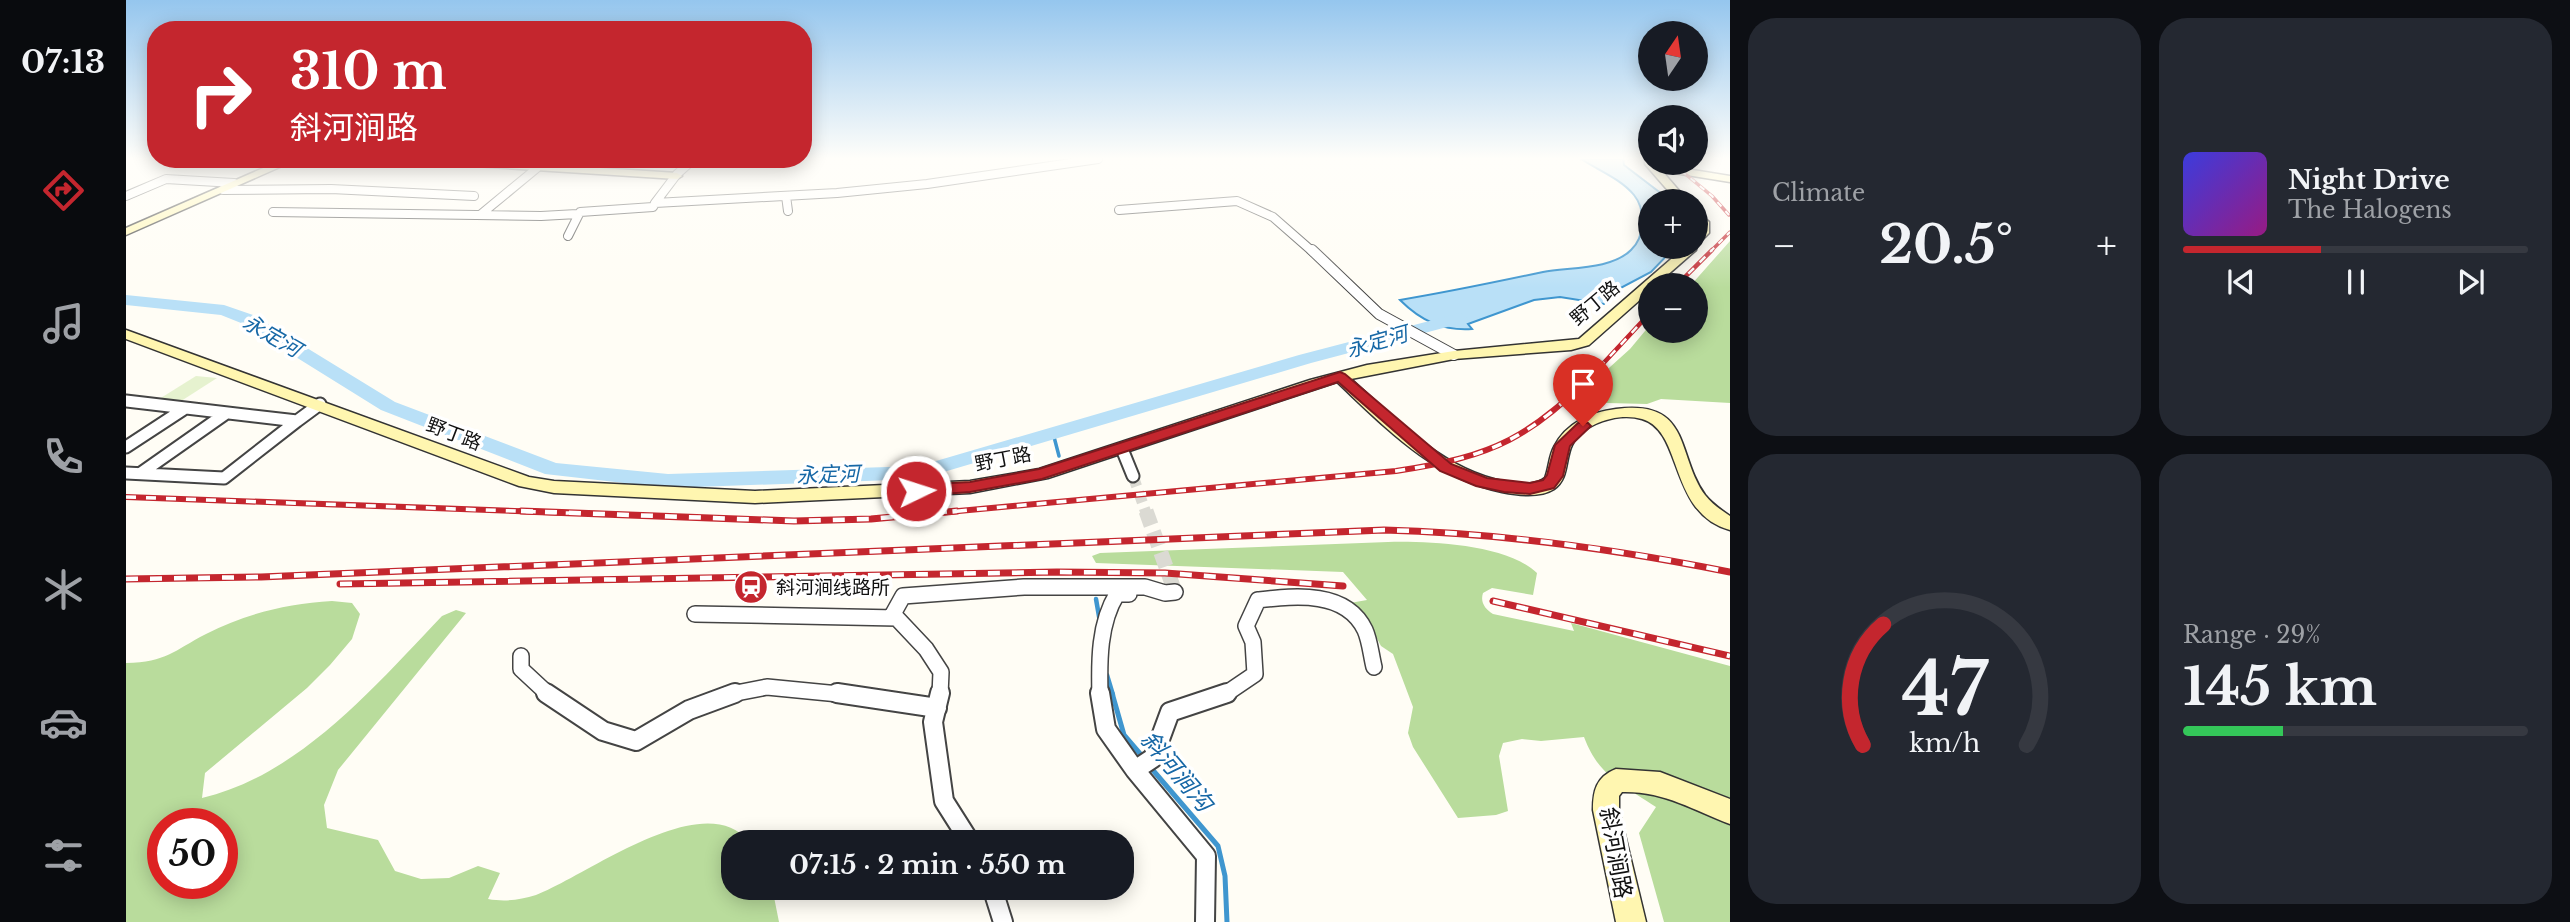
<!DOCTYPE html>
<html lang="en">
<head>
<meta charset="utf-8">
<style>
  :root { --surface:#171b24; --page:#242831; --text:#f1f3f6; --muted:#9ea1a6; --line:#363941; --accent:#c4262e }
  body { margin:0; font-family:"Libre Baskerville","Noto Sans SC",serif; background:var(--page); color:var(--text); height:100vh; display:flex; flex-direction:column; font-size:26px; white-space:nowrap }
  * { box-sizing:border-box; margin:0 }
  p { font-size:23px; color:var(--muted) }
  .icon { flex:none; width:38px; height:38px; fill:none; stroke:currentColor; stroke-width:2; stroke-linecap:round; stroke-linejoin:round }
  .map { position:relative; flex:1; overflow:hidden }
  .panel { display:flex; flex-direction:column; gap:18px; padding:18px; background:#0d0f14; width:840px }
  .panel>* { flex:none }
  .guide { position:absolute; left:21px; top:21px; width:665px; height:147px; border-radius:28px; box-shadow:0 4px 18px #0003; background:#c4262e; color:#fff; overflow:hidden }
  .needle { width:46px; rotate:13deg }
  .controls { position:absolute; left:1512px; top:21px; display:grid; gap:14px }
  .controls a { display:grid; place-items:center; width:70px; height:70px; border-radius:50%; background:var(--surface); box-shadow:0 4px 18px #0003; font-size:35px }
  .speed { position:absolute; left:21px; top:808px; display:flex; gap:14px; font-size:35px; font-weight:700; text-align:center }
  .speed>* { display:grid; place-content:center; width:91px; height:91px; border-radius:50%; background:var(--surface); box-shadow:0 4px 18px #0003; line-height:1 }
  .speed .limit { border:10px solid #d22; background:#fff; color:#111 }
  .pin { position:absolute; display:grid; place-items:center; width:60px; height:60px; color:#fff; margin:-72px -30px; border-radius:50% 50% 50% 0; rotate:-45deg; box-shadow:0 0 7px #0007 }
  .pin .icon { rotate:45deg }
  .me { position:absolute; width:77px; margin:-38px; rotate:86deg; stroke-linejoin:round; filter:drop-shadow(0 0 5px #0008) }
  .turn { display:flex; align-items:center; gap:24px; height:147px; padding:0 28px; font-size:32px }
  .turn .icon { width:91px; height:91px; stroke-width:2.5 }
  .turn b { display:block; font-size:49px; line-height:60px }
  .big { font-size:52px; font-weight:700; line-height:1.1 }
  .panel .widget { flex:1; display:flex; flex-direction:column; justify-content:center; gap:10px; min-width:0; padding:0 24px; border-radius:28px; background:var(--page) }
  .panel .dial { align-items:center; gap:0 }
  .dial svg { height:182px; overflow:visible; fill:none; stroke:var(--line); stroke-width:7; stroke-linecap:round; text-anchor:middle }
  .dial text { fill:var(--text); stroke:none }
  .song { display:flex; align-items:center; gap:21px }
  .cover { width:84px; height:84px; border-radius:10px; background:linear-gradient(135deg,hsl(240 70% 55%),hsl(310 70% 35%)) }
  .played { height:7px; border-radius:4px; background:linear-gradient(90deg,var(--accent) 40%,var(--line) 40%) }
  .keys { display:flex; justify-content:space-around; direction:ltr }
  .heat { display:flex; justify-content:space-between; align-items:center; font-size:38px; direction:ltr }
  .charge { height:10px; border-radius:5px; background:linear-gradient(90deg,#34c759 29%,var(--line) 0) }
  .panel .tiles { flex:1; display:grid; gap:18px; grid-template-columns:repeat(2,1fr) }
  .trip { position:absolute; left:595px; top:830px; width:413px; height:70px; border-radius:28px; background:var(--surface); box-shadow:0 4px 18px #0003; font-weight:700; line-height:70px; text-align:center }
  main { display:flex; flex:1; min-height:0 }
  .tab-bar { display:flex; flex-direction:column; width:126px; justify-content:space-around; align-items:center; background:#090b0e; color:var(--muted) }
  .tab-bar .icon { width:49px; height:49px }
  .tab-bar .current { color:var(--accent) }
  .tab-bar b { font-size:32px; color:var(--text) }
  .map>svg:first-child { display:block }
  .forest { fill:#b9dc9c; fill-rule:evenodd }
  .pitch { fill:#e6f2cf }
  .water { fill:#b9e0f7; stroke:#3f96cf; stroke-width:2 }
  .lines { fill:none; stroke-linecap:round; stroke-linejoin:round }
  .stream-far2 { stroke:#3f96cf; stroke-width:3.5 }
  .stream-far1 { stroke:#3f96cf; stroke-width:4.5 }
  .stream { stroke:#3f96cf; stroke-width:5 }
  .river { fill:#b9e0f7; fill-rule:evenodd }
  .street-tunnel-far1 { stroke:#dbdad3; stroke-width:11; stroke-dasharray:11 6; stroke-linecap:butt }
  .street-tunnel { stroke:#dbdad3; stroke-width:15; stroke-dasharray:15 7; stroke-linecap:butt }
  .street-far4-casing { stroke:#444; stroke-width:10 }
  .street-far3-casing { stroke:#444; stroke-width:12 }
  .street-far2-casing { stroke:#444; stroke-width:15 }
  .street-far1-casing { stroke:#444; stroke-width:18 }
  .street-casing { stroke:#444; stroke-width:22 }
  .secondary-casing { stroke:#333; stroke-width:3 }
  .street-far4 { stroke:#fff; stroke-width:8 }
  .street-far3 { stroke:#fff; stroke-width:10 }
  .street-far2 { stroke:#fff; stroke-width:11 }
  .street-far1 { stroke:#fff; stroke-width:15 }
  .street { stroke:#fff; stroke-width:18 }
  .secondary { fill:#fff6b0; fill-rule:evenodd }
  .rail-far3-casing { stroke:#c4262e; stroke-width:3.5 }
  .rail-far2-casing { stroke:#c4262e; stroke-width:4.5 }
  .rail-far1-casing { stroke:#c4262e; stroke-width:6 }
  .rail-casing { stroke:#c4262e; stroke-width:7 }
  .rail-far3 { stroke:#fff; stroke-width:2; stroke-dasharray:6; stroke-linecap:butt }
  .rail-far2 { stroke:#fff; stroke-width:2.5; stroke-dasharray:8; stroke-linecap:butt }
  .rail-far1 { stroke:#fff; stroke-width:3.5; stroke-dasharray:10; stroke-linecap:butt }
  .rail { stroke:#fff; stroke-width:4.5; stroke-dasharray:12; stroke-linecap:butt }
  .route { fill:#c4262e; stroke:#7f191e; stroke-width:2 }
  .labels { text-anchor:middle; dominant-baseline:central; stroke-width:7; stroke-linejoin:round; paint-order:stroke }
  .street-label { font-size:19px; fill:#111; stroke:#fff }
  .poi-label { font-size:19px; fill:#111; stroke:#fff; text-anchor:start }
  .water-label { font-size:21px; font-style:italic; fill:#1768a6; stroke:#fff }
  .near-street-label { font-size:23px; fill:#111; stroke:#fff }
  .near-water-label { font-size:24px; font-style:italic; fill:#1768a6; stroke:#fff }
</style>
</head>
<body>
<main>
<nav class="tab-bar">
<b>07:13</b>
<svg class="icon current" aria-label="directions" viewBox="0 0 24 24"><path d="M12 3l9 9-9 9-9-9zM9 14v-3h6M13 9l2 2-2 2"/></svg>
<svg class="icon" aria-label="music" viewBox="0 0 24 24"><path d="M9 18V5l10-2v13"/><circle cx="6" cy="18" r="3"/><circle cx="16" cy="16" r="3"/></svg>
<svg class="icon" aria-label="phone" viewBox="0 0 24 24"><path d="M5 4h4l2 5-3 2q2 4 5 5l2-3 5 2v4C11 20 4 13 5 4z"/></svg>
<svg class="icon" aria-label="climate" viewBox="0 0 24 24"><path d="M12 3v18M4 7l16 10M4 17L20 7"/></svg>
<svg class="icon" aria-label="car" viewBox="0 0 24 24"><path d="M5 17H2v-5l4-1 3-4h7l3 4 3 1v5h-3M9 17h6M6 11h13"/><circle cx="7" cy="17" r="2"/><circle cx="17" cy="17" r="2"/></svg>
<svg class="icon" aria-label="filters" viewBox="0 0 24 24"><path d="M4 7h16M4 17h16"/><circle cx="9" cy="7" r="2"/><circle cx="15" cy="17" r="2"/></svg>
</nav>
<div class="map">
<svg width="1604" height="922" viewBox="0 0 1604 922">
  <rect width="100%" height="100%" fill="#fffdf5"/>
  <path class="forest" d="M1604,241v162l-69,-4 -14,5 -40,-1 -25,-6 8,-12 40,-36 20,-24v6h46v-46h-5z
    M1262,542c40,-1 119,2 149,31l-4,22 -41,-7 -9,5c-3,9 2,16 10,21l81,17 -3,-8 159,43v256h-66l-25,-89 17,-26c-34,-23 -57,-30 -72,-70l-43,4 -19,-2 -19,4 -4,13 9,55 -12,4 -38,3 -45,-71 -5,-14 5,-26 -20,-53 -12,-8 -16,-30 -15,-13 17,-3 -24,-28 -247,-9 -4,-7 8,-3z
    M206,601l20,2 8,11 -8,25 -22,26 -23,23 -102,85 -3,25c98,-23 173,-112 240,-182l14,-6 10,3 -128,157 -14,35 3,23 51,12 17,31 26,8 28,-1 29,-12 22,7 -12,26c17,3 32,1 48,-4 49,-18 168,-110 213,-53h-16v45h39l7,35h-653v-259c41,-1 47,-12 80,-29 41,-21 81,-30 126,-33zM96,824v60h-59v-60z"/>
  <path class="pitch" d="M70,376l21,2 -39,25 -22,-2z"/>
  <path class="water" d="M1455,159h42l1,6 47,36h-21v46h25l-24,25 -40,21 -7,11 -44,-7 -26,3 -66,24 4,5c-29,2 -51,-8 -72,-29 48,-8 96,-18 143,-28 26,-5 68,-2 88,-22 14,-13 15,-40 3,-55 -13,-16 -36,-25 -53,-36z"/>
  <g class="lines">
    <path class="stream-far2" d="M927,433l6,23"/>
    <path class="stream-far1" d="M970,599l4,23
      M981,675l6,20"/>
    <path class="stream" d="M986,693l12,42 18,21
      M1025,768l67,78 7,30 2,46"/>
    <path class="river" d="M0,295l98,10 29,10 142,87 161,61 112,11 251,-8 380,-111 161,-42 8,5 -2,4 -155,41 -391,116 -252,9 -123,-14 -164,-64 -140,-87 -20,-8 -95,-10z"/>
    <path class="street-tunnel-far1" d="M1007,476l13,37"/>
    <path class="street-tunnel" d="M1020,511l29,81"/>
    <g class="street-far4-casing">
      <path id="street-far4" d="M568,159l-17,15 -22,29 182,-10 90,-9 171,-25
        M97,190l108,-1 143,7
        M0,196l40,-17 68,4
        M660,196l2,15
        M993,210l118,-9 36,16 40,35
        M147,212l268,4 36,-2
        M354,215l57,-47
        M442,236l12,-24 73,-5 2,-4"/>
    </g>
    <g class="street-far3-casing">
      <path id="street-far3" d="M1186,250l67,64 75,41"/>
    </g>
    <g class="street-far2-casing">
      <path id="street-far2" d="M0,401l171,20 23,-17
        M0,447l58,-38
        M996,449l11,27
        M0,473l98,5 73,-57
        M15,473l84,-59"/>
    </g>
    <g class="street-far1-casing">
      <path id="street-far1" d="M569,614l202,4
        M395,656v13l28,26
        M600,695l41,-8 82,8
        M814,695l1,-23 -15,-23 -33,-35 10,-18 121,-9h121l20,6 10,-1
        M974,695c-1,-34 -1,-72 17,-101h12
        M1098,695l31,-21 -2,-32 -7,-16 12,-26c37,-4 88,-10 107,30 5,11 6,25 9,37"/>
    </g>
    <g class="street-casing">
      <path id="street" d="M420,693l57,38 33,10 53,-31 46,-17
        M711,693l100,15
        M814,693l-7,29 11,79 26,41
        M974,693l6,36 29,41
        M866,887l11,35
        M1079,922l1,-66 -71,-86 18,-12 17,-46 57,-19"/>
    </g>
    <g class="secondary-casing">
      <path id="secondary" d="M158,159h14l-172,76v-7z
        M281,159h54l216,14 5,3 -5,3 -265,-17z
        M1522,159l8,5 74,12v6l-68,-11 26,30h-11l-32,-37v-4z
        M1570,211l13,11v11l-12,12 -1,5 -40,35h-6v6l-61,54 -18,5 -117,9 -103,20c47,42 96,96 163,104 10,1 22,2 31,-5 4,-10 4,-22 9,-31 12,-24 37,-35 62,-38 76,-10 60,46 89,86 7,9 16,15 25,21v14c-62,-17 -46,-99 -88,-111 -23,-7 -59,4 -70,26 -7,14 -3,34 -18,44 -14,9 -37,6 -52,3 -69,-14 -115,-63 -165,-110l-289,96 -78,15 -215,10 -201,-10 -35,-7 -393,-147v-9l403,147 25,4 201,10 215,-10 69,-12 271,-89 57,-15 87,-14 125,-12 106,-92h11v-12l3,-4z
        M1490,769l44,3 70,27v25c-37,-14 -66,-33 -108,-32l-3,4v14l27,112h-30l-23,-112c0,-19 3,-33 23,-41z"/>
    </g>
    <use href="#street-far4" class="street-far4"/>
    <use href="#street-far3" class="street-far3"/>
    <use href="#street-far2" class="street-far2"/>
    <use href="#street-far1" class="street-far1"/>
    <use href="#street" class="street"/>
    <use href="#secondary" class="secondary"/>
    <g class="rail-far3-casing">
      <path id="rail-far3" d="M1546,163l40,33 17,19
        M1584,252l20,-20"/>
    </g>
    <g class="rail-far2-casing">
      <path id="rail-far2" d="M1551,285l35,-35
        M1473,368l51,-55"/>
    </g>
    <g class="rail-far1-casing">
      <path id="rail-far1" d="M0,497l443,16
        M811,513l459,-42c100,-15 134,-33 205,-105"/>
    </g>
    <g class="rail-casing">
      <path id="rail" d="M395,511l273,10 77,-2 86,-8
        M0,579l135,-2 1123,-47c117,3 231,19 346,42
        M214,584l717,-12 108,1 178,13
        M1367,601l237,55"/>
    </g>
    <use href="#rail-far3" class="rail-far3"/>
    <use href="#rail-far2" class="rail-far2"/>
    <use href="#rail-far1" class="rail-far1"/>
    <use href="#rail" class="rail"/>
  </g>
  <linearGradient id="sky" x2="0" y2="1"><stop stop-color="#95c6ee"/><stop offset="0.55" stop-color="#fffefa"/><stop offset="1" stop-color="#fffefa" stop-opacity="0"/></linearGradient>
  <rect width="1604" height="288" fill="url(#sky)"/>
  <path class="route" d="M1214,372l5,2 106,90 36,14 43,5 13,-3 4,-5 8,-30 23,-22h10l3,3 -21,20 -7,30 -9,12 -24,6 -26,-2 -28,-6 -36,-15 -102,-89 -296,97 -72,13 -54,4 -8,-5 8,-6 54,-3 69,-13z"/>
  <defs>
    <g id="station-disc" transform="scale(1.75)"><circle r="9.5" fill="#c4262e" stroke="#fff"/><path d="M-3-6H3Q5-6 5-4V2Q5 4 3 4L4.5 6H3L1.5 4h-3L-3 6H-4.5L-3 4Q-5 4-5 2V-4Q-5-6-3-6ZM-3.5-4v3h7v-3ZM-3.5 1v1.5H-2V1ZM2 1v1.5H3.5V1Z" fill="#fff"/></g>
  </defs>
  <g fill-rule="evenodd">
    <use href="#station-disc" x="625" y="587"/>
  </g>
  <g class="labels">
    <g class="street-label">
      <text transform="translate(1469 303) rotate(-40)">野丁路</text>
      <text transform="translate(328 434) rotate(21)">野丁路</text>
      <text transform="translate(877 459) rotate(-11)">野丁路</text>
    </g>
    <g class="poi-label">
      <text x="650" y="587">斜河涧线路所</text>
    </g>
    <g class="water-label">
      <text transform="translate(146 336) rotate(30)">永定河</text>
      <text transform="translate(1251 342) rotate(-16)">永定河</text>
      <text transform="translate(702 475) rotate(-2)">永定河</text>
    </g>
    <g class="near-street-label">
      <text transform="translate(1490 853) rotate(80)">斜河涧路</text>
    </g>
    <g class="near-water-label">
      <text transform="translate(1051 771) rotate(50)">斜河涧沟</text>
    </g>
  </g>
</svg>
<div class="controls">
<a><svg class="needle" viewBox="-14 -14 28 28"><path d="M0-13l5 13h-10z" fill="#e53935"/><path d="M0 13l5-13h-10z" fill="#9ea1a6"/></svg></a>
<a><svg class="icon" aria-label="sound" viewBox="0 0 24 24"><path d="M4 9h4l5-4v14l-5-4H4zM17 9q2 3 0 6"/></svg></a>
<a>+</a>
<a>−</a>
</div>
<div class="speed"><div class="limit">50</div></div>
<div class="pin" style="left:1457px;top:426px;background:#d93025"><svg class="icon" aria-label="arrive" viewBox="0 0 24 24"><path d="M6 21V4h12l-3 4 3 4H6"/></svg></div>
<svg class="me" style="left:790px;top:491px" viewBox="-20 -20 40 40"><circle r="17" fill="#c4262e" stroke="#fff" stroke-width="3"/><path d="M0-11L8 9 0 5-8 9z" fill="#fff"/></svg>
<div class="trip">07:15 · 2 min · 550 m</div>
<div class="guide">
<div class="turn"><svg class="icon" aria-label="right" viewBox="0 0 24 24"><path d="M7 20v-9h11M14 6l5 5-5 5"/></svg><div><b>310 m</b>斜河涧路</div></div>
</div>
</div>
<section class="panel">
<div class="tiles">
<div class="widget"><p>Climate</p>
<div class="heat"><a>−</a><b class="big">20.5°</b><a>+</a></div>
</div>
<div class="widget">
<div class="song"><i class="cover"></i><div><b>Night Drive</b><p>The Halogens</p></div></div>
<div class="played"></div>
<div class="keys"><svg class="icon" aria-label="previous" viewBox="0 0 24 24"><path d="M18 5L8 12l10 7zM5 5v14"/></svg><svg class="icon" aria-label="pause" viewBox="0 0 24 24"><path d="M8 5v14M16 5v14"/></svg><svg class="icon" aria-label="next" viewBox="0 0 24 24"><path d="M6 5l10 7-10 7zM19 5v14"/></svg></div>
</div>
<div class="widget dial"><svg viewBox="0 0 100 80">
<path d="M14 69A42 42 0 1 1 86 69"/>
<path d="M14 69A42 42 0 0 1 23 16" stroke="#c4262e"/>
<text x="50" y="56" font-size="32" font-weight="700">47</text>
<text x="50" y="72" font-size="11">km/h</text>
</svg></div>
<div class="widget"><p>Range · 29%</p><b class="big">145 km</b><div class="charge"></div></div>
</div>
</section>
</main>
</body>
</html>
